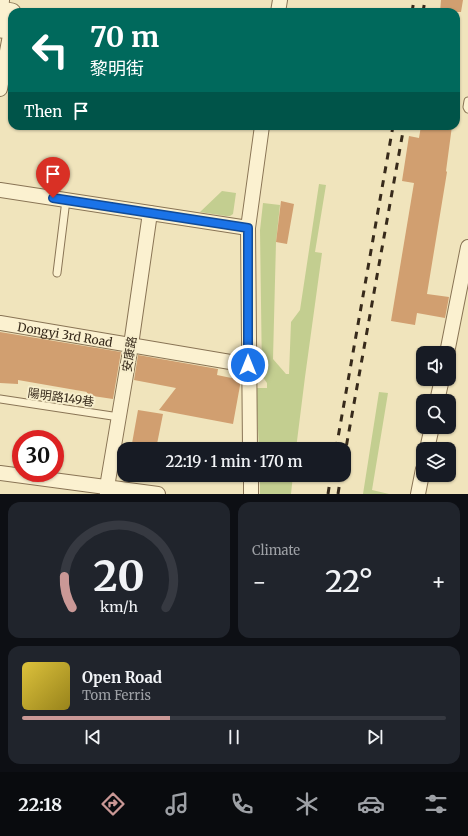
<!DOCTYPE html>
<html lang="en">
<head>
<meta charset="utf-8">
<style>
  :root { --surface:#171b24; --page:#20242c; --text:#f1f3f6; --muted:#9ea1a6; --line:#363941; --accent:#ca9896 }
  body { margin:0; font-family:Merriweather,"Noto Sans TC",serif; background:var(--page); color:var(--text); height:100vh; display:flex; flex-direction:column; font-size:15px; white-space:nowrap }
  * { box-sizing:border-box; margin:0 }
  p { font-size:13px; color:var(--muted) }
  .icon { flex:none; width:22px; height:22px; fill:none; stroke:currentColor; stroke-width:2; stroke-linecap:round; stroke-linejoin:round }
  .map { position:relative; height:494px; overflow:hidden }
  .sheet { display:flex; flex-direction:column; gap:8px; padding:8px; background:#0d0f14; flex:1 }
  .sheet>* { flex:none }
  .banner { position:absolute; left:8px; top:8px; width:452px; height:122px; border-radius:12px; box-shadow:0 1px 3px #0004; background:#00695c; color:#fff; overflow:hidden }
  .controls { position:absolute; left:416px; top:346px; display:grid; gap:8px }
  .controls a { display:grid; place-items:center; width:40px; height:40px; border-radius:8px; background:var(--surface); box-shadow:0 1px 3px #0004; font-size:20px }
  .speed { position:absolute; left:12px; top:430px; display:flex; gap:8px; font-size:20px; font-weight:700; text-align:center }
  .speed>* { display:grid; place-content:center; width:52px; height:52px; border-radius:50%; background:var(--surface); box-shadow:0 1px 3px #0004; line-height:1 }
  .speed .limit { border:6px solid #d22; background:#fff; color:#111 }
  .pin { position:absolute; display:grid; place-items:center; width:34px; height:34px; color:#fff; margin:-41px -17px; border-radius:50% 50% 50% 0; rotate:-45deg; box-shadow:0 0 4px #0007 }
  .pin .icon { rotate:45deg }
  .me { position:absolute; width:44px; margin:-22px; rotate:0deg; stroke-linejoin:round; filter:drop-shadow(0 0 3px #0008) }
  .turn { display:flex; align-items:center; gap:14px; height:84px; padding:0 16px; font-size:18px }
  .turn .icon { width:52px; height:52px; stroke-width:2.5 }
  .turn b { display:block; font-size:28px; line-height:34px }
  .then { display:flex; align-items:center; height:38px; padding:0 16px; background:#0003; gap:8px; font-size:15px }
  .big { font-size:30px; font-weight:600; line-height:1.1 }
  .sheet .tile { flex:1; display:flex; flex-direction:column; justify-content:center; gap:6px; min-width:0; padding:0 14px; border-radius:12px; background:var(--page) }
  .sheet .dial { align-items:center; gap:0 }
  .dial svg { height:104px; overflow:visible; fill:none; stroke:var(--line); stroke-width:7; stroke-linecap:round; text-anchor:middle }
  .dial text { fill:var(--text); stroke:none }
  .song { display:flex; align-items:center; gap:12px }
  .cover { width:48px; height:48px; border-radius:6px; background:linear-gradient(135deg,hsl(50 70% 55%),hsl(50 70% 35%)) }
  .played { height:4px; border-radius:2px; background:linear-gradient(90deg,var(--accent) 35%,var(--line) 35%) }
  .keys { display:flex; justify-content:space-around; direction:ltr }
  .heat { display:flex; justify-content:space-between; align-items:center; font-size:22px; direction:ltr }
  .sheet .tiles { flex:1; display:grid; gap:8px; grid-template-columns:1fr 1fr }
  .tile:last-child { grid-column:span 2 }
  .trip { position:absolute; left:117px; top:442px; width:234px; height:40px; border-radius:12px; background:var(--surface); box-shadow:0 1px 3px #0004; font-weight:600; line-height:40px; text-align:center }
  .tab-bar { display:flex; height:64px; justify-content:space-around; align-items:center; background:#090b0e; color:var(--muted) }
  .tab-bar .icon { width:28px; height:28px }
  .tab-bar .selected { color:var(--accent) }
  .tab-bar b { font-size:18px; color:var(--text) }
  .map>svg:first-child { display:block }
  .green { fill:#c3ce90 }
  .building { fill:#d19f70 }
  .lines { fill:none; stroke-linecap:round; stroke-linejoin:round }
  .service-casing { stroke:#897455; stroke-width:9 }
  .minor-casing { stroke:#897455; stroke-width:16 }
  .tertiary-casing { stroke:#897455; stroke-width:19 }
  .service { stroke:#fbf1d0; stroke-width:7 }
  .minor { stroke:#fbf1d0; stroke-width:14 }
  .tertiary { stroke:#fbf1d0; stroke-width:17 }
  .rail { stroke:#372a1b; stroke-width:3; stroke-dasharray:7 7; stroke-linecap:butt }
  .route-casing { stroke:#114b97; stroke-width:10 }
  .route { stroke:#1a73e8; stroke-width:7 }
  .labels { text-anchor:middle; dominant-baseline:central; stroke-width:4; stroke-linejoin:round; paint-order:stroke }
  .street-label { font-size:12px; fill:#372a1b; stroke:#f7eecc }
</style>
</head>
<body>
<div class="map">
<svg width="468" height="494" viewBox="0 0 468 494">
  <rect width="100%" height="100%" fill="#f0e4bc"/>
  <path class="green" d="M319,184l7,1 -11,67 7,1 -17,124 -9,72h-37l-3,-61h11v-5l-5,-7 -2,-146 3,-27 17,2 -4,37 -3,117 13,15h3l2,-52 9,-12z
    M222,191l14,2 -3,21 -3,2h-4l-26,-4z
    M379,392l9,1 -16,97 17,4h-26z
    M260,475h33l-2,19h-31z"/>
  <path class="building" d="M441,0h22l-2,12h-21z
    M421,126h31l-6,45 1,1 -20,122 22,3 -4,21 -28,-5 -2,12 -24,-4 23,-138 -12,-2 7,-45 10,2z
    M281,201l13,3 -7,40 -11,-2z
    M0,332l121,20 -8,47 -27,-4 1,-3 -69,-12v4l-18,-1z
    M138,355l80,14 -1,6 24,5 -8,44 -74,-14 17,-22 -42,-8z
    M138,410l25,4 -7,35h-25z"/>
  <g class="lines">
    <g class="service-casing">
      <path id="service" d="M468,101l-1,6 1,2
        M57,273l9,-73
        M0,399l119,18"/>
    </g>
    <g class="minor-casing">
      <g id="minor">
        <path d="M278,12l2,-12"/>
        <path d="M0,89l11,-59 -10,-19 1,-11"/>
        <path d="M0,190l248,38"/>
        <path id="s1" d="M0,323l248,42"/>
        <path d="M447,353l21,-106"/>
        <path d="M437,401l5,-22"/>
        <path d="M250,449l-2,-221 14,-102"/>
        <path d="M427,449l5,-22"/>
        <path d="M0,473l158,21"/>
        <path d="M251,475v19"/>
        <path d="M107,494v-7l24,-142 19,-132"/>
        <path d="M418,494l5,-25"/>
      </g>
    </g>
    <g class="tertiary-casing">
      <path id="tertiary" d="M0,10l12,2
        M0,29l12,1"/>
    </g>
    <use href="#service" class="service"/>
    <use href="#minor" class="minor"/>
    <use href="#tertiary" class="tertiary"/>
    <path class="rail" d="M412,12l2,-12
      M423,12l2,-12
      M336,449l57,-323
      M344,459l60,-333
      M328,494l3,-19
      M338,494l3,-19"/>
  </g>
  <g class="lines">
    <g class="route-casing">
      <path id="route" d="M53,198l195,30v137"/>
    </g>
    <use href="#route" class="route"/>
  </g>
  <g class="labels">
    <g class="street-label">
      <text stroke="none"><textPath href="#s1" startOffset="66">Dongyi 3rd Road</textPath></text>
      <text transform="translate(129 354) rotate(-81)">安康路</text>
      <text transform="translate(61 397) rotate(8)">陽明路149巷</text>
    </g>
  </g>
</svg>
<div class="controls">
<a><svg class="icon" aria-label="sound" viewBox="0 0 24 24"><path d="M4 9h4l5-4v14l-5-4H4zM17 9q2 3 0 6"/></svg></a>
<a><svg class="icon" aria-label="search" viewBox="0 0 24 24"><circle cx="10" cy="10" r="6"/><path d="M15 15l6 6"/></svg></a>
<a><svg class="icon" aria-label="layers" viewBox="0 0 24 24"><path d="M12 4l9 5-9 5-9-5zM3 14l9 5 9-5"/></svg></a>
</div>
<div class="speed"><div class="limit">30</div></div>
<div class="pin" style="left:53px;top:198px;background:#d93025"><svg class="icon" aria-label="arrive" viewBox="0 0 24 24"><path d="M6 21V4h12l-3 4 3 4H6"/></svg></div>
<svg class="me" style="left:248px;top:365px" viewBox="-20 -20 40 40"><circle r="17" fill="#1a73e8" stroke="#fff" stroke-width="3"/><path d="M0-11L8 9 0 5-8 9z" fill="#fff"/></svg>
<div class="trip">22:19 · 1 min · 170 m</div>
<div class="banner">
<div class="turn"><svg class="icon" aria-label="left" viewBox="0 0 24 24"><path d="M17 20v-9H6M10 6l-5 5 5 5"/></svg><div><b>70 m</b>黎明街</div></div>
<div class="then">Then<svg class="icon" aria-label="arrive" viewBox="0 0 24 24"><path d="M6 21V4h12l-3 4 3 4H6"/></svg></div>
</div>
</div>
<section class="sheet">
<div class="tiles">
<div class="tile dial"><svg viewBox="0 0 100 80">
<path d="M14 69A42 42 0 1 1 86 69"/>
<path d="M14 69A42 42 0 0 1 8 45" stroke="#ca9896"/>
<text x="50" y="56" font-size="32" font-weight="700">20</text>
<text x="50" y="72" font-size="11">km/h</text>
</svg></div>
<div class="tile"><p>Climate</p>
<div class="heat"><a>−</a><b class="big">22°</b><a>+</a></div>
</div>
<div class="tile">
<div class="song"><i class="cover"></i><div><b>Open Road</b><p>Tom Ferris</p></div></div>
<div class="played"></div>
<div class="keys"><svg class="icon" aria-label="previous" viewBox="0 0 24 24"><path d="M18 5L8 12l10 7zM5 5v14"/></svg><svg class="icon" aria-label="pause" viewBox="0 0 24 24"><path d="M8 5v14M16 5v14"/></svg><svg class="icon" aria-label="next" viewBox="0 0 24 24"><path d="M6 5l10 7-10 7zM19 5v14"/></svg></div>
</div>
</div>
</section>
<nav class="tab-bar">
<b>22:18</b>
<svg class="icon selected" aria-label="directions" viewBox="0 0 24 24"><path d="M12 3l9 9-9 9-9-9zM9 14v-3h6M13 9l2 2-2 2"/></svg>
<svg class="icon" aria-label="music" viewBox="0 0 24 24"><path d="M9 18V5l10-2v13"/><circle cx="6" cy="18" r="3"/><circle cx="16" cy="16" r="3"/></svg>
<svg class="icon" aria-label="phone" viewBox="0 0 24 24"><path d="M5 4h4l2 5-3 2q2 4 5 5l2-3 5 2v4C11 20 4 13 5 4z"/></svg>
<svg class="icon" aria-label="climate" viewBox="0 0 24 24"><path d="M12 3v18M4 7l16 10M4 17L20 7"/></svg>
<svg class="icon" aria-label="car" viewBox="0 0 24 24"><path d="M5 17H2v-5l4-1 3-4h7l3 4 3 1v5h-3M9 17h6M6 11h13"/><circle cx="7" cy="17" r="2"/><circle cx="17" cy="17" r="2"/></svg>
<svg class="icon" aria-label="filters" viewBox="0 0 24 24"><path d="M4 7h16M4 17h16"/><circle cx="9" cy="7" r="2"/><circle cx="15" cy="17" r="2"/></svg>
</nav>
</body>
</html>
